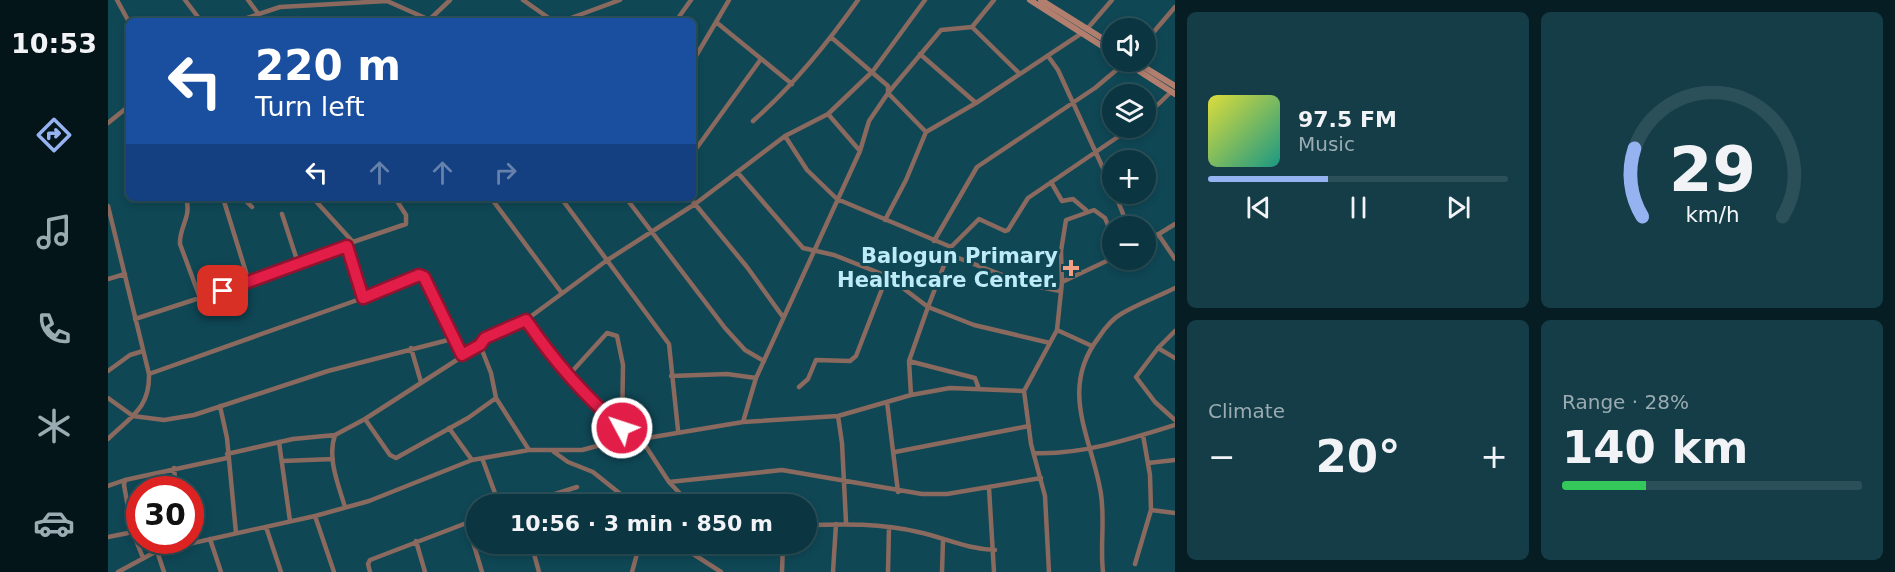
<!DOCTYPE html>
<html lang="en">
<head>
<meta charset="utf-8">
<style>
  :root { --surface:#0b3540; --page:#143d47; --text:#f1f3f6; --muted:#9aabb1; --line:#2b5059; --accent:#95b2f1 }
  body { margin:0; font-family:"DejaVu Sans",sans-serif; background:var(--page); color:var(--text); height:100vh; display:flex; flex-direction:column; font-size:22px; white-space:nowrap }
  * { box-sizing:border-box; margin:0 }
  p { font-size:20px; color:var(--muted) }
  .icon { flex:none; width:33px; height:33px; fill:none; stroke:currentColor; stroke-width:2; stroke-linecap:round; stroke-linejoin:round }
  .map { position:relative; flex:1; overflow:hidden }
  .sheet { display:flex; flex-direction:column; gap:12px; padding:12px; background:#061d23; width:720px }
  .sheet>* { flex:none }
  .guide { position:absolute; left:18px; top:18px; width:570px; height:183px; border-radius:9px; box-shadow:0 3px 9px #0003,0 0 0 2px var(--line); background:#1a4fa0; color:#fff; overflow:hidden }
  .fabs { position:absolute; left:994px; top:18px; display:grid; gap:12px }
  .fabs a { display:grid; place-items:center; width:54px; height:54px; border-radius:50%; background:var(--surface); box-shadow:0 3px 9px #0003,0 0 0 2px var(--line); font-size:30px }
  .speed { position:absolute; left:18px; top:476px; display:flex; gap:12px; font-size:30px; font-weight:700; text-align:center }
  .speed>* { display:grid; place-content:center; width:78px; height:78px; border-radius:50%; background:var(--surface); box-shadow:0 3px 9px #0003,0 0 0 2px var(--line); line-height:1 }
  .speed .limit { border:9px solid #d22; background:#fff; color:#111 }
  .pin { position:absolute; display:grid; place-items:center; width:51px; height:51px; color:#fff; margin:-26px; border-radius:12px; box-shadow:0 3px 9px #0006 }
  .me { position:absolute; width:66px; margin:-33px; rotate:310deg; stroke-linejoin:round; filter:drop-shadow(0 0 4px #0008) }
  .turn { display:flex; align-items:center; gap:21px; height:126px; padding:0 30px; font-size:27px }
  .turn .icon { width:78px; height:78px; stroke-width:2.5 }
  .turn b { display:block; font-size:42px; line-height:51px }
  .lanes { display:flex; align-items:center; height:57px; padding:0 30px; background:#0003; justify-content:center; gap:30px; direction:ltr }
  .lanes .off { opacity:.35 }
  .big { font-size:45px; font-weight:600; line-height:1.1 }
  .sheet .card { flex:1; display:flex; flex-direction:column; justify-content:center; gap:9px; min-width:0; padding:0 21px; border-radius:9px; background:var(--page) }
  .sheet .dial { align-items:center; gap:0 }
  .dial svg { height:156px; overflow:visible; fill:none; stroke:var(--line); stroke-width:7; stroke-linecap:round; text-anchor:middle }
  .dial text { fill:var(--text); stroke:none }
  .song { display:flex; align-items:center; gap:18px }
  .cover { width:72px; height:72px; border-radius:9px; background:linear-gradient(135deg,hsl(60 70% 55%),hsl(170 70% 35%)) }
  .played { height:6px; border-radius:3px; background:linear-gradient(90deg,var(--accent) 40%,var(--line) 40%) }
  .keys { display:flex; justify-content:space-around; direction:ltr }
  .heat { display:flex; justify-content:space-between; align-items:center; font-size:33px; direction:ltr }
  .charge { height:9px; border-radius:4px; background:linear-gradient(90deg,#34c759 28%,var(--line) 0) }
  .sheet .tiles { flex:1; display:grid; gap:12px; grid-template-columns:repeat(2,1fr) }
  .trip { position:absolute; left:358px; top:494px; width:351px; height:60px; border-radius:30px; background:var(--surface); box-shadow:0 3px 9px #0003,0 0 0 2px var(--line); font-weight:600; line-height:60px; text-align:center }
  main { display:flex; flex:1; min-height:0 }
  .dock { display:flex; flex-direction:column; width:108px; justify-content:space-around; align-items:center; background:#04151a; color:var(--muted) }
  .dock .icon { width:42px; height:42px }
  .dock .current { color:var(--accent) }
  .dock b { font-size:27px; color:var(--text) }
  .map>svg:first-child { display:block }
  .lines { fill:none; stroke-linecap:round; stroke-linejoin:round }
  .street { stroke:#8a695f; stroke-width:4.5 }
  .secondary { stroke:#b27f6f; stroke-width:6 }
  .route-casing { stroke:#92132f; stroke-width:15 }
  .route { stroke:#e11d48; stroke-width:10 }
  .poi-dot { fill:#f39f85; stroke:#0f4755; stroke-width:2 }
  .labels { text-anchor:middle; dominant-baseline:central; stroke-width:6; stroke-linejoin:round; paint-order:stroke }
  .poi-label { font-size:21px; font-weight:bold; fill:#beebf8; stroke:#0f4755; text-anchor:end }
</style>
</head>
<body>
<main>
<nav class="dock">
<b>10:53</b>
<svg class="icon current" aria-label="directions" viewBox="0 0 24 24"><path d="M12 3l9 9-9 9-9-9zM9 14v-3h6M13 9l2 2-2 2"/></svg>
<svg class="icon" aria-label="music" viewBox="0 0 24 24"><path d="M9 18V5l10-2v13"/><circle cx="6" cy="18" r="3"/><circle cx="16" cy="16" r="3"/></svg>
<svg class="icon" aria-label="phone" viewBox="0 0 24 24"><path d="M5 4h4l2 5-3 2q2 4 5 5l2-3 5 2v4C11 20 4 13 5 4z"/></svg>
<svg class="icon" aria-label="climate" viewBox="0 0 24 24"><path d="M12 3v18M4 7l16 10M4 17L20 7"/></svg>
<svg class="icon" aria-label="car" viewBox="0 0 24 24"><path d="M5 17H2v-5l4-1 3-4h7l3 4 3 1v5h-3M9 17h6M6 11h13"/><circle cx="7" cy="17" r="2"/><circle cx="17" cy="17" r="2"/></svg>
</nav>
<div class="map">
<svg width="1067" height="572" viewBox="0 0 1067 572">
  <rect width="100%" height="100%" fill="#0f4755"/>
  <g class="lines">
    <path class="street" d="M9,0l12,22
      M77,0l16,21
      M140,0l9,12
      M415,0l30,21
      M130,21l42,-14 107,-6 45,20
      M320,21l22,-21
      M455,21l57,-21
      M568,21l15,-21
      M608,22l76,62
      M864,27l22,-27
      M979,29l25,-29
      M724,38l56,48v7l38,39
      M1038,41l29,-34
      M812,54l56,49
      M940,56l10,14 55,120
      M585,61l36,-61
      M720,114l32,37
      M1038,116l26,-25
      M645,121c41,-36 74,-77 105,-121
      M0,123l21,-17
      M677,136l22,34 30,29 114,48
      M585,153l68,-94
      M630,173l65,75 31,7 53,21 41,31 -19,54 2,34 39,-7 74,3
      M943,182l11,19 11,-2 13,11
      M1007,194l13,32
      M78,198c6,19 -7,29 -6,46l20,54
      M115,198l26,84
      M135,198l9,9
      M383,198l70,94
      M453,198l108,146 9,86
      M518,198l99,130 20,22 19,11
      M582,198l57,69 36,50
      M0,206l41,168c1,35 -19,43 -41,65
      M174,214l16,49
      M777,220l21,-40 20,-48 50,-29 106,-70
      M1000,226l11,-3 5,-5
      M1050,234l17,25
      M826,241l43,-74 118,-79 31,-26
      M245,242l53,-18v-9l-11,-17
      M1038,242l29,-18
      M239,246l16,52
      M840,254l77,30 35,7
      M0,279l17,-5
      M954,282l51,-24
      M27,319l114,-37 104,-40 -40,-44
      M418,320l41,57 64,60
      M949,330l35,16
      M1067,331l-17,17 -22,29 19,25 20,18
      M942,343l-76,-18 -46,-18 23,-60 28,-28 26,12 3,-1 20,-32 103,-70
      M372,345l11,28 5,25 33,52
      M303,348l10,34
      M1050,348l17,10
      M801,361l66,17 4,11
      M0,371l22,-16 13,-4
      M41,374l214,-76 56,-23 8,7 35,73
      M563,376l56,-2 29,4
      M459,377l40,-44 10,3 6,29 -1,63
      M691,387l9,-8 8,-19 34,1 6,-5 31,-80
      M0,398l25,18 31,4 30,-5 134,-44 124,-32
      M779,402l11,90
      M112,406l7,32 9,95
      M257,419l25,36 6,3 72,-40 28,-20
      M635,422l13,-44 104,-227 9,-30 19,-28 53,-63 31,-3 48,47
      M341,428l23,32
      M227,435c-8,23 3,49 10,72
      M533,439l28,43 21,22
      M171,442l11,79
      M446,452l14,10 25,10 40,32
      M787,452l134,-26
      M926,453c47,2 97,-14 141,-28
      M119,454l66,-15 42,-4 30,-16 115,-74 5,-7 41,-18 80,-59 89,-57 90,-68 43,-22 45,-43 52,-71
      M374,458l17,46
      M174,461l51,-2
      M1040,463l27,-3
      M66,468l2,21
      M561,482l113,-12 140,24h25l94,-16
      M0,486l17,-6
      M881,488l5,84
      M416,504l53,-17
      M1043,510l24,3
      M207,516l19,56
      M359,522l15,50
      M738,522l-4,-79 -4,-27 73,-21
      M699,525c38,-1 73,-2 111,7 28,6 48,17 77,18
      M158,527l15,45
      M0,537l20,-4 4,-3
      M102,539l11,33
      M308,541l9,31
      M423,543l8,29
      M568,543l45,29
      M469,545v-2
      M49,551l7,21
      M35,558l-11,-28 -8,-45 1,-5 102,-22
      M1027,564l16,-54 -1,-35 -7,-40
      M10,572l39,-21 158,-35 54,-15 103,-41 57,-10h53l49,-13 10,2 102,-17 95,-6
      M262,572l-2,-8 2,-4 107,-41
      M524,572l8,-29
      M674,572l1,-29
      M725,572l3,-48
      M780,572l1,-45
      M834,572l1,-32
      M941,572l-4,-76 -14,-52 -7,-53 33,-61 5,-48 -1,-31 5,-31 28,-10 11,8 8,19
      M995,572c-3,-26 2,-51 -2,-78 -9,-56 -43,-104 -2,-157 6,-9 13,-18 22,-23 17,-10 36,-17 54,-26"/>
    <path class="secondary" d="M922,0l83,53
      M933,0l72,45
      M1017,62l50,32
      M1028,62l39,24"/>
  </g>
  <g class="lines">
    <g class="route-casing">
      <path id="route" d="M115,291l124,-45 16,52 56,-23 5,2 38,78 18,-10 5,-7 41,-18c28,41 58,76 96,108"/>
    </g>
    <use href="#route" class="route"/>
  </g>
  <path class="poi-dot" d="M960 259h6v6h6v6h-6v6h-6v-6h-6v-6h6z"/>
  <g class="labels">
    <g class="poi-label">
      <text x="950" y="256">Balogun Primary<tspan x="950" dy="24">Healthcare Center.</tspan></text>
    </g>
  </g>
</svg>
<div class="fabs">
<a><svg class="icon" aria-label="sound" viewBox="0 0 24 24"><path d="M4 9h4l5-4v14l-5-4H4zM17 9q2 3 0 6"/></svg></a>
<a><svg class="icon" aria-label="layers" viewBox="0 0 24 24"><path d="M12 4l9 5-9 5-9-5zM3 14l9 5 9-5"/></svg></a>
<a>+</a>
<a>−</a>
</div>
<div class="speed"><div class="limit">30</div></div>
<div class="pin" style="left:115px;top:291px;background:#d93025"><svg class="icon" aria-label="arrive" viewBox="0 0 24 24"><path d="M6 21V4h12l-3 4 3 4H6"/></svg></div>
<svg class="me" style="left:514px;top:428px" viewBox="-20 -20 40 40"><circle r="17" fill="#e11d48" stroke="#fff" stroke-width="3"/><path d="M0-11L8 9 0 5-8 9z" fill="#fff"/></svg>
<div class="trip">10:56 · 3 min · 850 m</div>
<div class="guide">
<div class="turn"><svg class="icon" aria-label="left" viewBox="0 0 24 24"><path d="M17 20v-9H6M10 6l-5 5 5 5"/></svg><div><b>220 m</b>Turn left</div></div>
<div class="lanes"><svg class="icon" aria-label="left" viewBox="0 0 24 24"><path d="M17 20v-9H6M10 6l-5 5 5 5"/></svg><svg class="icon off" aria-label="ahead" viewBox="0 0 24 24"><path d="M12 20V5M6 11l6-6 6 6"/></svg><svg class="icon off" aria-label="ahead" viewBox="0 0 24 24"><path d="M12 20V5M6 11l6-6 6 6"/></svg><svg class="icon off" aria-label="right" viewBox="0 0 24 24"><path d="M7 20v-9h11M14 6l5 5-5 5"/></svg></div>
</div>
</div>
<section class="sheet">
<div class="tiles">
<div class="card">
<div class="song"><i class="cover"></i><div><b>97.5 FM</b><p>Music</p></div></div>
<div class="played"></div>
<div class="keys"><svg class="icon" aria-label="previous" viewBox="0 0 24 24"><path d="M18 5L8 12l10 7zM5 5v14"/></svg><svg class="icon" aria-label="pause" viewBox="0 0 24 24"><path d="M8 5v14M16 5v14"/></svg><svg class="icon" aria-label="next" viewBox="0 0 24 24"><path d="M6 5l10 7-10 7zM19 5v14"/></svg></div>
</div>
<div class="card dial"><svg viewBox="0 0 100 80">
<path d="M14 69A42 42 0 1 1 86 69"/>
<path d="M14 69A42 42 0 0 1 10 34" stroke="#95b2f1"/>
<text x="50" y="56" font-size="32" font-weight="700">29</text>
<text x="50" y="72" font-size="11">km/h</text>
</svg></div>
<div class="card"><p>Climate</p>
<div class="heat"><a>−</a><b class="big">20°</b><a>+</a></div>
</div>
<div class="card"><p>Range · 28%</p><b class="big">140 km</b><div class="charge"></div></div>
</div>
</section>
</main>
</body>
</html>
